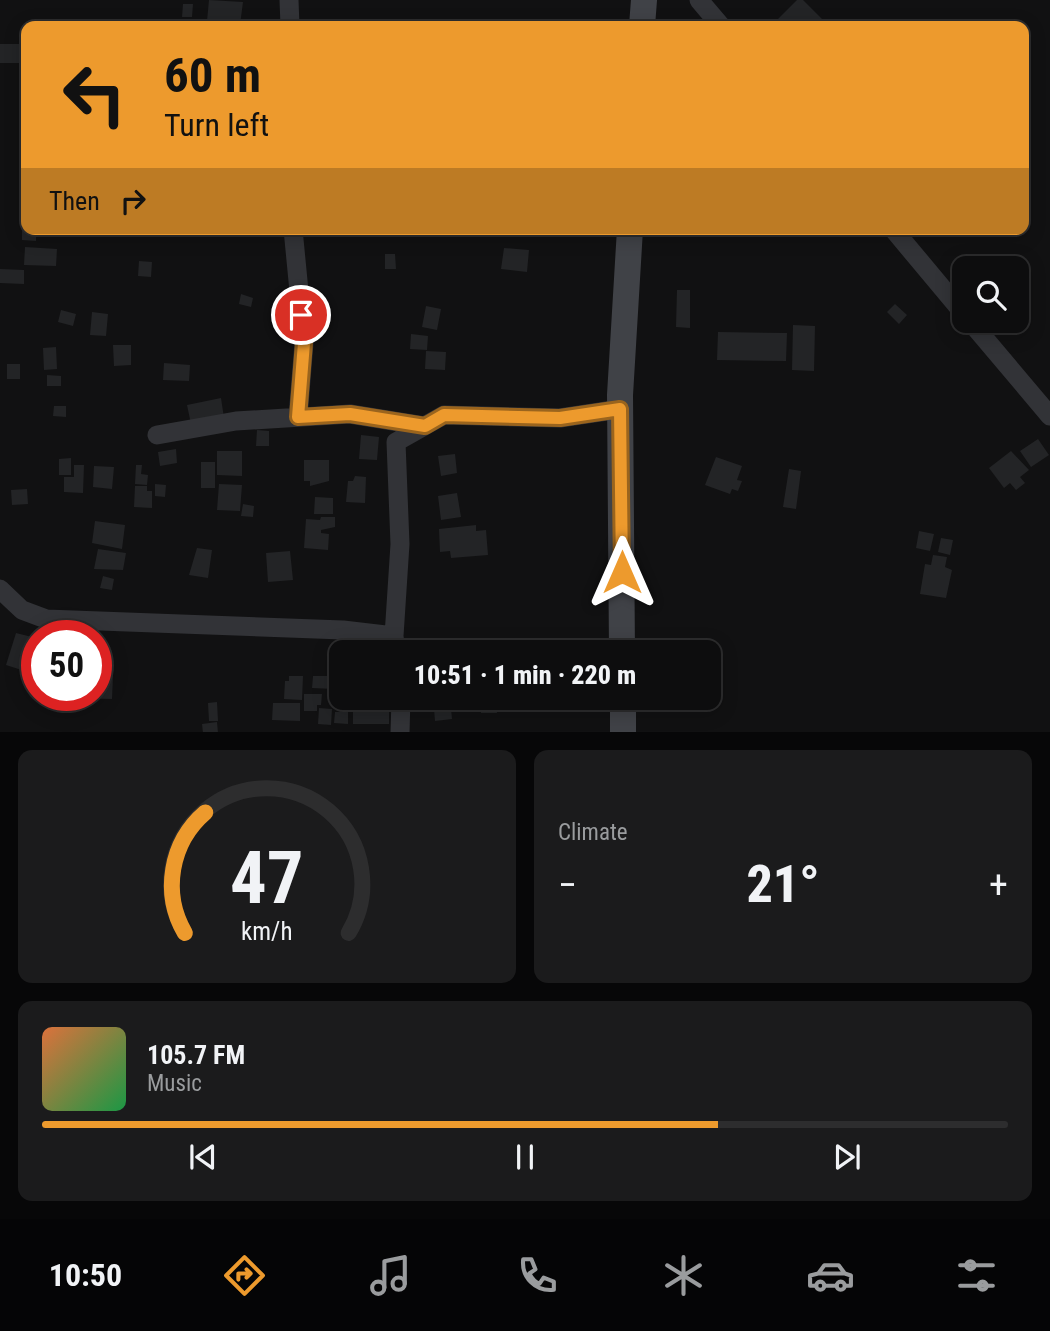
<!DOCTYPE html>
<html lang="en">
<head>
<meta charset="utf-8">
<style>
  :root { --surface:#0d0d0e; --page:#1b1b1c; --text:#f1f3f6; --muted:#9a9c9e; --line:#2d2d2e; --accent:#ed9a2d }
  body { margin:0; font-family:"Roboto Condensed",sans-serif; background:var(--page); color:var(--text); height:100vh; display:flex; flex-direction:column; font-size:26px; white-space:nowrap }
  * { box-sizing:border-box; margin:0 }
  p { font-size:23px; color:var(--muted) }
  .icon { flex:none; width:38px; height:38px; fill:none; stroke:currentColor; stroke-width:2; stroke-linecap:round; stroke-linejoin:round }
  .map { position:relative; height:732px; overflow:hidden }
  .details { display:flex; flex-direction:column; gap:18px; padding:18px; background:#070708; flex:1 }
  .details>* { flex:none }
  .guide { position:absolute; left:21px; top:21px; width:1008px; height:214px; border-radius:14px; box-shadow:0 4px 18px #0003,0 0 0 2px var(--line); background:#ed9a2d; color:#111; overflow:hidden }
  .controls { position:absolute; left:952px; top:256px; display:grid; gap:14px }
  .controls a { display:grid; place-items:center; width:77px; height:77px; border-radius:14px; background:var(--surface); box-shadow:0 4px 18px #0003,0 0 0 2px var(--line); font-size:35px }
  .speed { position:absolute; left:21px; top:620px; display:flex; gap:14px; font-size:35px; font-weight:700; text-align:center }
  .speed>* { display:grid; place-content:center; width:91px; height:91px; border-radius:50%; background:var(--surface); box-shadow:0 4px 18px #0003,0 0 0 2px var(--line); line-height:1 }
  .speed .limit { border:10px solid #d22; background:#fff; color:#111 }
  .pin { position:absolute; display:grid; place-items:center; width:60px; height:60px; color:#fff; margin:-30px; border:4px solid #fff; border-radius:50%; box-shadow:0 2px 7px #0007 }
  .me { position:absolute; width:77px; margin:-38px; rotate:0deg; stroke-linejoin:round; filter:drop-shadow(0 0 5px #0008) }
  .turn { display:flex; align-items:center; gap:24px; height:147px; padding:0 28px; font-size:32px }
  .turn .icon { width:91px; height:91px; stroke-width:2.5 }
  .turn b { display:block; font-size:49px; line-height:60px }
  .then { display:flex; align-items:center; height:66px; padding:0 28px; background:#0003; gap:14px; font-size:26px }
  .big { font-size:52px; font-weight:800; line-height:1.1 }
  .details .tile { flex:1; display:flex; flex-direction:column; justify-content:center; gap:10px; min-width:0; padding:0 24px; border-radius:14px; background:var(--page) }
  .details .dial { align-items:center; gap:0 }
  .dial svg { height:182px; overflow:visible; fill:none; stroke:var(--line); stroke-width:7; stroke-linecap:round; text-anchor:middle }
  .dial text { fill:var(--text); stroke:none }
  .song { display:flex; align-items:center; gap:21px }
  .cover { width:84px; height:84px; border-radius:10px; background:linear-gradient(135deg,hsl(20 70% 55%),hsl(140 70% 35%)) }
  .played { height:7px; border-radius:4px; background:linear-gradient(90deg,var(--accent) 70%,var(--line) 70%) }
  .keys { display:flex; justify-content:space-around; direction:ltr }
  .heat { display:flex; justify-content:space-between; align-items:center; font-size:38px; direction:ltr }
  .details .tiles { flex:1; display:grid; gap:18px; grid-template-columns:1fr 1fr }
  .tile:last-child { grid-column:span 2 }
  .trip { position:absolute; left:329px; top:640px; width:392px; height:70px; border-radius:14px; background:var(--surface); box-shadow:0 4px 18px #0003,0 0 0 2px var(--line); font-weight:800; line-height:70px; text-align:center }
  .dock { display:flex; height:112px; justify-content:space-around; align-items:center; background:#050506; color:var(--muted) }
  .dock .icon { width:49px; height:49px }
  .dock .active { color:var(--accent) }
  .dock b { font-size:32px; color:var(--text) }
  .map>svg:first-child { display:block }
  .building { fill:#232426 }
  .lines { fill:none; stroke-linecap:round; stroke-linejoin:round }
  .minor { stroke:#323337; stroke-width:19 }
  .secondary { stroke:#404247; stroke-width:26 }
  .route-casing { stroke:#9a641d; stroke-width:18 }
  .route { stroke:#ed9a2d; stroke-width:12 }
</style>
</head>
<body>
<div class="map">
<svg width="1050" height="733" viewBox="0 0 1050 733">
  <rect width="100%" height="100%" fill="#111112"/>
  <path class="building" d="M209,0l34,2 -3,23 -33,-4z
    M797,0h6l26,26h-58z
    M183,4h10l-1,13h-10z
    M0,44h20v19h-20z
    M22,220h4v9h10v12l-14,-1z
    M25,247l32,2 -1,17 -32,-1z
    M504,248l25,2 -2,22 -26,-3z
    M385,254h10l1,15h-11z
    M139,261l13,1 -1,15 -13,-1z
    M0,269l24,1v14l-24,-1z
    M677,290h13v38l-14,-1z
    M241,294l12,4 -2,9 -12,-3z
    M895,304l12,11 -8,9 -12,-12z
    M426,306l15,3 -4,21 -15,-3z
    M61,310l15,4 -3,12 -15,-4z
    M92,312l16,2 -2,22 -16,-1z
    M793,325l22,1 -1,45 -22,-1z
    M718,332l69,1 -1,28 -69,-1z
    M411,334l17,2 -1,14 -17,-1z
    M113,345h18v20l-17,1z
    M56,347l1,22 -13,1 -1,-22z
    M426,351l20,1 -1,18 -20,-1z
    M164,363l26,2 -1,16 -26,-1z
    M7,364h13v15h-13z
    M47,375l14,1v10h-14z
    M221,398l3,20 -33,6 -4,-19z
    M54,406h12v11l-13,-1z
    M257,430l12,1v15h-13z
    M361,435l18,2 -2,23 -18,-1z
    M1038,439l11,16 -18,12 -11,-16z
    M176,449l1,14 -17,3 -2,-14z
    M217,451h25v25l-25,-1z
    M1011,451l18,19 -9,7 5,6 -9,7 -6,-7 -6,5 -15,-20z
    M455,454l2,19 -16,3 -3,-20z
    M716,457l26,9 -5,14 5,1 -4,10 -6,-2 -2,5 -25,-9z
    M71,458v17h-12v-16z
    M304,460h25v21l-19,5v-5h-6z
    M201,462h14v26h-14z
    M74,465h10l-1,28 -19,-1v-15h10z
    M136,465h6l-1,9 7,1 -1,10 -12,-1z
    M94,466l20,1 -2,22 -19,-2z
    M789,469l12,2 -5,38 -13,-2z
    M355,476l11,1 -1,26 -19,-1 2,-21h5z
    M155,484l11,1 -1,12 -10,-1z
    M219,484l23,1 -2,26 -23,-1z
    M135,486h12v5h5v17l-18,-1z
    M27,489l1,15 -16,1 -1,-15z
    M457,493l4,24 -20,3 -3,-24z
    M315,497l18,1v16h-19z
    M243,504l11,2 -1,11 -12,-1z
    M321,517h14v10l-14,3v3l8,1 -1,16 -24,-2 2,-29 14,1z
    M95,521l30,4 -3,24 -30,-6z
    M476,525v6l10,-1 2,25 -37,3 -1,-7 -10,1 -1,-23z
    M919,531l15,3 -4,17 -14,-3z
    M941,538l12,2 -3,15 -12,-3z
    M197,548l15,2 -4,28 -19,-3z
    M98,549l28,4 -3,17 -29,-1z
    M290,551l3,29 -25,2 -2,-29z
    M933,555l14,2 -2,10 7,3 -6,28 -26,-4 5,-30 6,1z
    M103,576l11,3 -2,11 -12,-2z
    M16,633l16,4 -4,11 9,3 -3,23 -28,-9z
    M471,641l1,12h-21l-1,-11z
    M96,675l17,1 -1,23 -42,-1v-3h26z
    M289,676h14l-1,24 -18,-1 1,-18h4z
    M313,676h21v13l-22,-1z
    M304,694h18l-1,11h-4v6h-13z
    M433,698h17l2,21 -17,2z
    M480,698h16l1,15h-16z
    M389,701v23h-36v-22z
    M217,702l1,19h-9l-1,-18z
    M273,703h27v18l-28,-1z
    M319,708l13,1 -1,16 -13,-1z
    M335,712h13v12l-14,-1z
    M217,722l1,11h-15l-1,-9z"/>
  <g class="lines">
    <path class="minor" d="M289,0l1,26
      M699,0l22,26
      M293,229l11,114 -6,74
      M893,229l71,85
      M969,320l81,96
      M157,435l79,-14 114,-7 74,12
      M0,589l22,21 24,9 297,11 51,6
      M396,653l-2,-17 6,-92 -4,-102 48,-27 116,3 60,-9
      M400,733l1,-35"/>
    <path class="secondary" d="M642,26l2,-26
      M622,653l-2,-258 10,-166
      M623,698v35"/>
  </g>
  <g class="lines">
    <g class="route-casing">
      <path id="route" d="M301,315l3,28 -6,74 52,-3 75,12 19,-11 116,3 60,-9 2,163"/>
    </g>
    <use href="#route" class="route"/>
  </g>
</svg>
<div class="controls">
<a><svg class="icon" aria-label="search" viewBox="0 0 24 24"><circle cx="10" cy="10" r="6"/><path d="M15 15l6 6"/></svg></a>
</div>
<div class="speed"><div class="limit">50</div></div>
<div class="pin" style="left:301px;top:315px;background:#d93025"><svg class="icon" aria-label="arrive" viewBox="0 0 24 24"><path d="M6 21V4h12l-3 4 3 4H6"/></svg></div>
<svg class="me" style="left:622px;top:572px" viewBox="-20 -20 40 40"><path d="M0-17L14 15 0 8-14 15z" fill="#ed9a2d" stroke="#fff" stroke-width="4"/></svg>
<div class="trip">10:51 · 1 min · 220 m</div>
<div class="guide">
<div class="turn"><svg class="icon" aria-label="left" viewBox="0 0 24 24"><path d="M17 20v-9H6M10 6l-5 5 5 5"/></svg><div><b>60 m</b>Turn left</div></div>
<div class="then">Then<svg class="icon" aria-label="right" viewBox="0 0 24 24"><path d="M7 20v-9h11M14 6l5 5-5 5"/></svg></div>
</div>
</div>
<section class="details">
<div class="tiles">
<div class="tile dial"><svg viewBox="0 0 100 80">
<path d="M14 69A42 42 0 1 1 86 69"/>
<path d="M14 69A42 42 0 0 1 23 16" stroke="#ed9a2d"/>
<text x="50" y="56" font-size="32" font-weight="700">47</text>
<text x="50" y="72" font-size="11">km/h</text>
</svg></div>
<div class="tile"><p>Climate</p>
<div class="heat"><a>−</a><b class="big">21°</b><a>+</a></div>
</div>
<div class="tile">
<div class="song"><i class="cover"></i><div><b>105.7 FM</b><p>Music</p></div></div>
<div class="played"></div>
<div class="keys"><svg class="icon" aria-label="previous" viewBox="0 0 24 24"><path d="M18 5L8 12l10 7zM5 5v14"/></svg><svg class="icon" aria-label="pause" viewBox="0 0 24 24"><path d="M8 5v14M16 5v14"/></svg><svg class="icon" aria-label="next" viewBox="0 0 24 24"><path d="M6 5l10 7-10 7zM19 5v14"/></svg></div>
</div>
</div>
</section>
<nav class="dock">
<b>10:50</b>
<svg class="icon active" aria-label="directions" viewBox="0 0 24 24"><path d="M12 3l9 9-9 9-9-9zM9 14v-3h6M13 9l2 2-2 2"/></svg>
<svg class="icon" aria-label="music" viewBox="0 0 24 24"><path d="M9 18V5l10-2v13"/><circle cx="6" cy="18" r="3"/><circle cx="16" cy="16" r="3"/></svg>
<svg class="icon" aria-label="phone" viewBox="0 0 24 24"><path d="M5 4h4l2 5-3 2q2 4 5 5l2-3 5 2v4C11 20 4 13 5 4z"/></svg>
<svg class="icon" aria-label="climate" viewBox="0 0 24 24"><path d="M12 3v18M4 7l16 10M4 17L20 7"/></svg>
<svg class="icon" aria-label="car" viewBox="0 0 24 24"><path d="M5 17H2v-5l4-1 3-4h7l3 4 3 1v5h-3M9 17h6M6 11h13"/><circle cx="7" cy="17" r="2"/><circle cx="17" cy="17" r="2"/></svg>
<svg class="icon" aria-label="filters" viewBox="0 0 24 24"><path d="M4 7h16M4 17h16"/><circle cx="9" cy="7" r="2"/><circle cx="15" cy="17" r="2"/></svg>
</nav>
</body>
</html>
